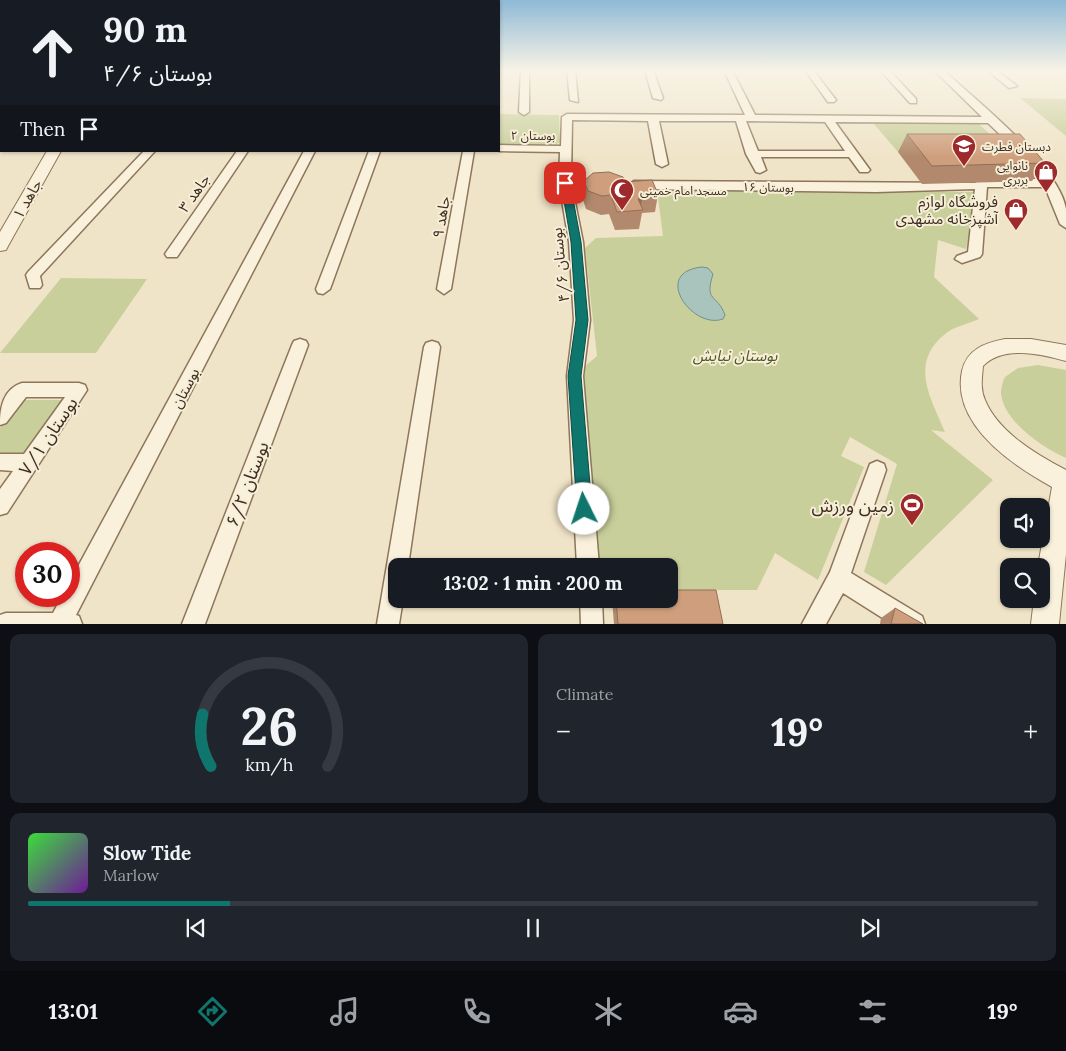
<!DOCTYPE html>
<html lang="en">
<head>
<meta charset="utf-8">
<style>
  :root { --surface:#171b24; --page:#20242c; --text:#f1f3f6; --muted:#9ea1a6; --line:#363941; --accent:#0f766e }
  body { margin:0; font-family:Lora,"Noto Sans Arabic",serif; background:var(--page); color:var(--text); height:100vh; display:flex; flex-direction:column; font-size:19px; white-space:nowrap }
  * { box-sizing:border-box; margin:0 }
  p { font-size:16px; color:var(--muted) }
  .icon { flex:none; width:28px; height:28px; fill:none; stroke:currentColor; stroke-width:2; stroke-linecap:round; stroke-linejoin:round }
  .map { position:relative; height:624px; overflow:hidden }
  .details { display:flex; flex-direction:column; gap:10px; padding:10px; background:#0d0f14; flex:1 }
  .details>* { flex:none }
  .hud { position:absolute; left:0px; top:0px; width:500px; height:152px; box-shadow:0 1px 4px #0004; background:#171b24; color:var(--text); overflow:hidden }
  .fabs { position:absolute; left:1000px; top:498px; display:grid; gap:10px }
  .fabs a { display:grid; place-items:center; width:50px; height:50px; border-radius:10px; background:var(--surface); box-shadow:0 1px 4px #0004; font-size:25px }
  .speed { position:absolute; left:15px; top:542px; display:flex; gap:10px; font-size:25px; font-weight:700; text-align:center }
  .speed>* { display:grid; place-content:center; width:65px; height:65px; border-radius:50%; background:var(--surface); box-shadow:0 1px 4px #0004; line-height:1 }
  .speed .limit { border:8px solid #d22; background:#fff; color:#111 }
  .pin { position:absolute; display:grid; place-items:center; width:42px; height:42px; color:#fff; margin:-21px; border-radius:10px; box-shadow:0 2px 8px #0006 }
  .me { position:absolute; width:55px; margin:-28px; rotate:356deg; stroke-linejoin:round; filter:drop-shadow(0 0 4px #0008) }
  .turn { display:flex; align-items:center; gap:18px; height:105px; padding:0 20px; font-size:22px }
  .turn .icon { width:65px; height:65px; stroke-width:2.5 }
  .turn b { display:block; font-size:35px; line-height:42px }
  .then { display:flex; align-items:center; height:48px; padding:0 20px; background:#0003; gap:10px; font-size:19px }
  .big { font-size:38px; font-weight:700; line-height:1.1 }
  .details .card { flex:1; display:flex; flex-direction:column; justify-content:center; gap:8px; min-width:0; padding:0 18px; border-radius:10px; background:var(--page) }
  .details .dial { align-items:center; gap:0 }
  .dial svg { height:130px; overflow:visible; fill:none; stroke:var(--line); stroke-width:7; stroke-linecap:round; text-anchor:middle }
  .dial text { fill:var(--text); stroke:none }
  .song { display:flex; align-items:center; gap:15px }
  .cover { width:60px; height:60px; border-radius:8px; background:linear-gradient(135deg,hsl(120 70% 55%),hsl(280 70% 35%)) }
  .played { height:5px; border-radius:2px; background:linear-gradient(90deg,var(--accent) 20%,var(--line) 20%) }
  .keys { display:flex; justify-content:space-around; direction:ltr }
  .heat { display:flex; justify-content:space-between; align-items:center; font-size:28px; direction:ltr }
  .details .tiles { flex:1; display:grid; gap:10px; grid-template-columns:1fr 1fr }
  .card:last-child { grid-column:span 2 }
  .trip { position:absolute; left:388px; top:558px; width:290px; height:50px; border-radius:10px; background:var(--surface); box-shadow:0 1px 4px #0004; font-weight:700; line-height:50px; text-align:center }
  .menu { display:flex; height:80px; justify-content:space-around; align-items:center; background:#090b0e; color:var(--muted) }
  .menu .icon { width:35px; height:35px }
  .menu .current { color:var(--accent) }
  .menu b { font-size:22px; color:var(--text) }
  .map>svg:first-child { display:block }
  .green { fill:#c9cf9b }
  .water { fill:#a9c4bc; stroke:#6f938a }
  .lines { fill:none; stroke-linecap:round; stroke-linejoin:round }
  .minor-casing { stroke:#8d765c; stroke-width:3 }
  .tertiary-casing { stroke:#8d765c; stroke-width:2 }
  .secondary-casing { stroke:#6f573f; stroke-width:24 }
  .minor { fill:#faf1dc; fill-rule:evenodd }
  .tertiary { fill:#faf1dc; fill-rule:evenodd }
  .secondary { stroke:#faf1dc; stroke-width:21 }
  .wall { fill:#b2896c }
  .shaded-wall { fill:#916f58 }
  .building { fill:#cf9f7d; stroke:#916f58 }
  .route { fill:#0f766e; stroke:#0a4d48 }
  .labels { text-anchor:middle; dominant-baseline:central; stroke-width:4; stroke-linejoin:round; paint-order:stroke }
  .far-street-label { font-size:12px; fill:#3d2e20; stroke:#f7eed8 }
  .far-poi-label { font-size:12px; fill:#3d2e20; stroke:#f7eed8; text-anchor:start }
  .street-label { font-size:15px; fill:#3d2e20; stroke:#f7eed8 }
  .poi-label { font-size:15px; fill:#3d2e20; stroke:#f7eed8; text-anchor:end }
  .park-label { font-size:15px; font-style:italic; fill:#4d5a26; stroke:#f7eed8 }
  .near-street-label { font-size:18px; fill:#3d2e20; stroke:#f7eed8 }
  .near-poi-label { font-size:18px; fill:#3d2e20; stroke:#f7eed8; text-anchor:end }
</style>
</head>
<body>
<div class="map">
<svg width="1066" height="624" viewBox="0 0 1066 624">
  <rect width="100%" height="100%" fill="#f0e4c8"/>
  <path class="green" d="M1020,98l46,1v37z
    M499,114l60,1 1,27 -7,4h-54z
    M873,123l106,1 29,27 -110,1z
    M657,190l322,2 -13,57 -28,-9 -4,37 45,42c-11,5 -27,8 -35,16 -35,29 -13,64 1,97l-14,-2 62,50 -107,105 -22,-13 33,-108 -47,-27 -9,19 23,11 -46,113 -43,-27 -18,37h-88v-24h-72l-19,-194 19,-16 -12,-108 11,-10 67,-2z
    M61,278l86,1 -51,74h-96z
    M1038,365l28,5v88c-23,-10 -63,-37 -65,-65 0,-5 2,-12 4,-16l13,-9z
    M22,400h43l-38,54h-27v-26z"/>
  <path class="water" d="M702,267l6,1 5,6c-9,29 4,19 12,41l-2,4c-31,11 -72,-47 -21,-52z"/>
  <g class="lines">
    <g class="minor-casing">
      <path id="minor" d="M521,70h8v42l-5,3 -5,-3z
        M567,70h8l3,32 -8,-2z
        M645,70h8l10,28 -2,2 -8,-2z
        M724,70h8l23,45 227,2 -48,-47h9c33,30 116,96 123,139 0,6 0,13 0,19l-6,-4 -15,-37h-58l-5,67 -2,3 -18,6 -7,-4 2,-3 11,-4 7,-63 -99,3 -242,-3 -6,-4 6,-4 341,2 6,-4h61l-9,-13 -45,-43 -153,-1 35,48 -2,2h-8l-11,-15h-88l5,13 -6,3 -4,-1 -10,-18 -10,-33h-77l9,43 -6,3 -6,-3 -8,-43 -76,-1 -1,60h33l6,4 -6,4 -32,-1 11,55 7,78 -7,56 16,190h-22l-10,-190 7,-56 -5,-78 -10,-59 1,-31 -61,-1v-6l62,1 1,-29 5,-3 178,1zM746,121l79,1 20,29h-87z
        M805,70h8l23,30 -2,2h-6z
        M880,70h9l27,29v4h-6z
        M987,70h9l21,16 -8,2z
        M144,151h11l-115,125 2,9 -2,3h-10l-4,-13 2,-3z
        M237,151h11l-71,106h-10l-2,-3 2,-3z
        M304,151h11l-239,464 3,1 3,8h-82v-9l6,-2h47l9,-17h7v-13z
        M369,151h11l-50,138 -7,5 -5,-1 -2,-4z
        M463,151h11l-23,138 -7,5 -7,-5z
        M300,339l6,2 2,4 -103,279h-23l110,-279 2,-4z
        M432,341l6,2 2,4 -32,219h-12v33h7l-4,25h-22l47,-277 2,-4z
        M22,383h57l6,2 2,5 -80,123 -7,2v-26l13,-18 -13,-1v-16h24l41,-57h-39l-20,26 -6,2c0,-17 3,-36 22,-42z
        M877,461l7,3 2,6 -35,103 71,43 3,8h-33l-49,-31 -17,31h-24l28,-52 40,-108z
        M580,599h22l1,25h-22z"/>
    </g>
    <g class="tertiary-casing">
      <path id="tertiary" d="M47,151h14l-53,95 -2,4 -6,1v-19z
        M1005,339h26l35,6v16c-25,-7 -63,-16 -83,5 -1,12 -3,23 2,34 13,32 52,55 81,70v84l-7,70h-28l3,-25h7v-33h-3l14,-79c-40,-22 -101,-63 -90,-116 5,-22 23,-28 43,-32z"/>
    </g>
    <g class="secondary-casing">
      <path id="secondary" d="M0,111l1,-1"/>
    </g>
    <use href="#minor" class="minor"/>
    <use href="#tertiary" class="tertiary"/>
    <use href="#secondary" class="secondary"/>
  </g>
  <path class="wall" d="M907,134l138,29 -13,18 -110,3 -24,-32z
    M584,181l41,1 33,12 -3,18 -13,1 -3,16 -24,1 -6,-16 -8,1 -15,-6 -3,-9z
    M612,599h57l54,25h-109z
    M895,608l28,16h-43l1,-6z"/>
  <path class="shaded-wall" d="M643,195l-3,15 -2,-11z"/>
  <path class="building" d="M907,134h113l25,29 -113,3z
    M609,172l14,5 2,5 27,-2 6,14 -15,1 -5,4 5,11 -26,2 -6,-17 -9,1 -14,-5 -4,-10 9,-8z
    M669,590h47l7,34h-105l-2,-25h53z
    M895,608l28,16h-32z"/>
  <linearGradient id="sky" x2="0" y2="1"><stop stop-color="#8fbad6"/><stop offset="0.45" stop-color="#f8f3e6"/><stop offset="1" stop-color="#f8f3e6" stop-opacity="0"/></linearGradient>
  <rect width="1066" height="157" fill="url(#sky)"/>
  <path class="route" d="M565,180l5,3 11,59 7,78 -7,56 11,133 -2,5 -6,2 -5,-2 -2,-5 -9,-133 8,-56 -5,-78 -10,-59z"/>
  <defs>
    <g id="school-pin" transform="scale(1.25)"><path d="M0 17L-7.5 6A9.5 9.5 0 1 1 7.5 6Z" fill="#9e2a2b" stroke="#f7eed8"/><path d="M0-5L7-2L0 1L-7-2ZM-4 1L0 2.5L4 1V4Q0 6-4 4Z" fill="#fff"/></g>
    <g id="shop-pin" transform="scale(1.25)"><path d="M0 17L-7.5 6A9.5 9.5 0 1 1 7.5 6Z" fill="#9e2a2b" stroke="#f7eed8"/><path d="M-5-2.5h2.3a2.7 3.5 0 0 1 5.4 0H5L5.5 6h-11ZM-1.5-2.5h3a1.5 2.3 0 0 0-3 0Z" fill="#fff"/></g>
    <g id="mosque-pin" transform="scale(1.25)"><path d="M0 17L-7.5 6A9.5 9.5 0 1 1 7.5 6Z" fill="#9e2a2b" stroke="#f7eed8"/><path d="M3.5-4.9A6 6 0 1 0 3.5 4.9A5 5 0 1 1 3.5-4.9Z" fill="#fff"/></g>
    <g id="stadium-pin" transform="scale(1.25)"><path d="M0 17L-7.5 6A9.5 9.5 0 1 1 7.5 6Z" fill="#9e2a2b" stroke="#f7eed8"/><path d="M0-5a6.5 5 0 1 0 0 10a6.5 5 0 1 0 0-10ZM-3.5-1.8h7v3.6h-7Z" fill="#fff"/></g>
  </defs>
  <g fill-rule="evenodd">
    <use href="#school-pin" x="964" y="146"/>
    <use href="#shop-pin" x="1046" y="172"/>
    <use href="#mosque-pin" x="622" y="190"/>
    <use href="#shop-pin" x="1016" y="210"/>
    <use href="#stadium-pin" x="912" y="505"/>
  </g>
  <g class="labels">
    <g class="far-street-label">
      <text x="533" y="135">بوستان ۲</text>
      <text transform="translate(768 187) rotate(1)">بوستان ۱۶</text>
    </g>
    <g class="far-poi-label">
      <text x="982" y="146">دبستان فطرت</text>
      <text x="1028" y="165" text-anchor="end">نانوایی<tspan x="1028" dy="14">بربری</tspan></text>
      <text x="640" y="190">مسجد امام خمینی</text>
    </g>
    <g class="street-label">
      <text transform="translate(194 193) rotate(-55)">جاهد ۳</text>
      <text transform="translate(27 199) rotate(-60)">جاهد ۱</text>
      <text transform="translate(441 217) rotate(-80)">جاهد ۹</text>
      <text transform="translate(560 265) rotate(-96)">بوستان ۴/۶</text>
      <text transform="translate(185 388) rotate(-62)">بوستان</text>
    </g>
    <g class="poi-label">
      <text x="998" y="201">فروشگاه لوازم<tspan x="998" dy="17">آشپزخانه مشهدی</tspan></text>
    </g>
    <g class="park-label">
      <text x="735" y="355">بوستان نیایش</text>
    </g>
    <g class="near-street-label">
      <text transform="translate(48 436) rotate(-56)">بوستان ۷/۱</text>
      <text transform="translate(247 484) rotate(-69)">بوستان ۶/۲</text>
    </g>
    <g class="near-poi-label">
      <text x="894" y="505">زمین ورزش</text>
    </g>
  </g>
</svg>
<div class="fabs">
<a><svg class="icon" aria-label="sound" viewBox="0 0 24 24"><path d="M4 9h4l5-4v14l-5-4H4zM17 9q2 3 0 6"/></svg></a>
<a><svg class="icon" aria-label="search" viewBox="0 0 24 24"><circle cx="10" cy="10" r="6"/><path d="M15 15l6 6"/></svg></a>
</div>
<div class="speed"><div class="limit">30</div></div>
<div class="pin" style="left:565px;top:183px;background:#d93025"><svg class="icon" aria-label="arrive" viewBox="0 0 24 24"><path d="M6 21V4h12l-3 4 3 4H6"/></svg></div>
<svg class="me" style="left:584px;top:509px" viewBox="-20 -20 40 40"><circle r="19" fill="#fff"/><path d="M0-13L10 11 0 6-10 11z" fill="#0f766e"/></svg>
<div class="trip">13:02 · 1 min · 200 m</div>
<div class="hud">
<div class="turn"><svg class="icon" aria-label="ahead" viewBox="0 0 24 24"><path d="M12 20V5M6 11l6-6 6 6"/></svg><div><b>90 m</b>بوستان ۴/۶</div></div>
<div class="then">Then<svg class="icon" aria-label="arrive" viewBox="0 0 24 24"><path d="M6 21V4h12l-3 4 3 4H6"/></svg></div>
</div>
</div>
<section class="details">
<div class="tiles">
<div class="card dial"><svg viewBox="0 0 100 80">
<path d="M14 69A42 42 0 1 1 86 69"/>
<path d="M14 69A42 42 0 0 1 9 37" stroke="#0f766e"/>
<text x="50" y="56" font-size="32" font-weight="700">26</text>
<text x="50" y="72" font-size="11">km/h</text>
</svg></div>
<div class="card"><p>Climate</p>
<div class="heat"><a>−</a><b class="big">19°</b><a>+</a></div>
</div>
<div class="card">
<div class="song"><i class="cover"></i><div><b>Slow Tide</b><p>Marlow</p></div></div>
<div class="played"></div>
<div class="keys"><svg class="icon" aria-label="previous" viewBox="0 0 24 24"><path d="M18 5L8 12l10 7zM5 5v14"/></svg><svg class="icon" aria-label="pause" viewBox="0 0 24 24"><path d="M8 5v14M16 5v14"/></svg><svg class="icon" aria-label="next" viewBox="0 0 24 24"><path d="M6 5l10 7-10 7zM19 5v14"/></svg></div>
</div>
</div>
</section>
<nav class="menu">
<b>13:01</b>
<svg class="icon current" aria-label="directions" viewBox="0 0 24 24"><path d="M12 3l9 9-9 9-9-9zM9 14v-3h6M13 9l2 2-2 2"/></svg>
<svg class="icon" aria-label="music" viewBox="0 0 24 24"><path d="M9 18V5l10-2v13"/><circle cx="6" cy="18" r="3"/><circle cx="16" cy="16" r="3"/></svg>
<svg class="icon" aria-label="phone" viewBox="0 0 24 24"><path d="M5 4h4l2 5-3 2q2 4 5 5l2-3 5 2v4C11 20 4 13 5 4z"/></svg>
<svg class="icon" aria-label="climate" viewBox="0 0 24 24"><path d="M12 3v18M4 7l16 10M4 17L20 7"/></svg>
<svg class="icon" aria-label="car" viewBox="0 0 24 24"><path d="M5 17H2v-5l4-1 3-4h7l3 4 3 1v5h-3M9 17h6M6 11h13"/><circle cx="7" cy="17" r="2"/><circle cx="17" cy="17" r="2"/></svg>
<svg class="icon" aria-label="filters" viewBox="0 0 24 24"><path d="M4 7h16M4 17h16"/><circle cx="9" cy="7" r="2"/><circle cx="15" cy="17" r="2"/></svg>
<b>19°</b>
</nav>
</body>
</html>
